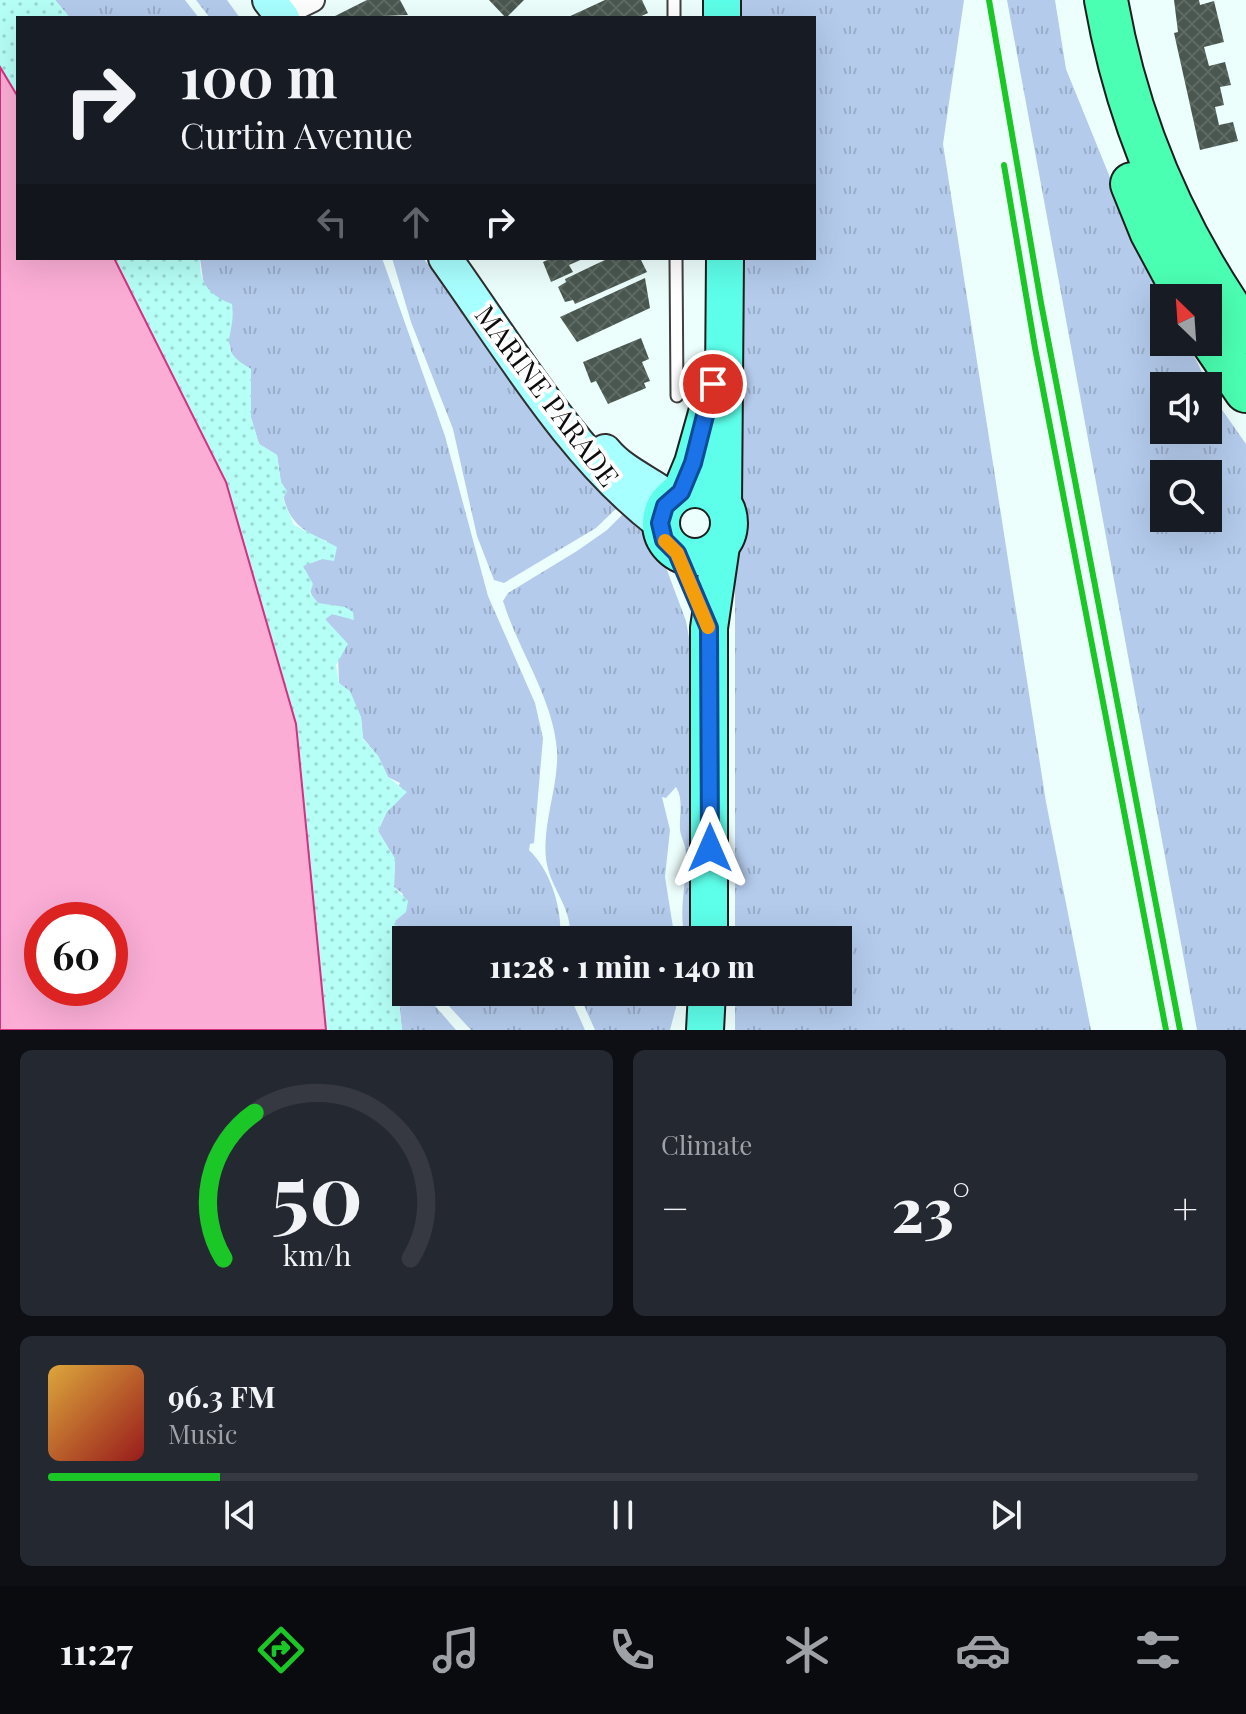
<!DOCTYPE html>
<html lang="en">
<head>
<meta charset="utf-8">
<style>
  :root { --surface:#171b24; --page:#242831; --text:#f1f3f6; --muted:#9ea1a6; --line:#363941; --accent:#1bc726 }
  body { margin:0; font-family:"Playfair Display",serif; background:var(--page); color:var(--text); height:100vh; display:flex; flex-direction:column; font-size:30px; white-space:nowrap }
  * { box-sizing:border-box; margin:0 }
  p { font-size:26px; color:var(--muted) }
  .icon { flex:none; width:44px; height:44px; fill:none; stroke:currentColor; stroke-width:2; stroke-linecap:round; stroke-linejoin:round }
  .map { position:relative; height:1030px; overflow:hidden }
  .side { display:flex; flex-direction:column; gap:20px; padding:20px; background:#0d0f14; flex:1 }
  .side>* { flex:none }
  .top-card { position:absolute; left:16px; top:16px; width:800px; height:244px; border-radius:0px; box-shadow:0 8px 32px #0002; background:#171b24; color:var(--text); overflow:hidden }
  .needle { width:52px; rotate:335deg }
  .tools { position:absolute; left:1150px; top:284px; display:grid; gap:16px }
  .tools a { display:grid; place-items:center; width:72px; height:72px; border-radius:0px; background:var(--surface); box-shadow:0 8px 32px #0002; font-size:40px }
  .speed { position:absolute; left:24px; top:902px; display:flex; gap:16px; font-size:40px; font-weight:700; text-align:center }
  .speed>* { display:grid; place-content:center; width:104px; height:104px; border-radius:50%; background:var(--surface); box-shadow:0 8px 32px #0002; line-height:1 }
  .speed .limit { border:12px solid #d22; background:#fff; color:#111 }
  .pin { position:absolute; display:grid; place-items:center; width:68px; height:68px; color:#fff; margin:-34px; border:4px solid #fff; border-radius:50%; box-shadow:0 2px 8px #0007 }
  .me { position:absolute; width:88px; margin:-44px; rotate:0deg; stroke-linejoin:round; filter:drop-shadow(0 0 6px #0008) }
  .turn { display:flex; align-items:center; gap:28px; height:168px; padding:0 32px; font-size:36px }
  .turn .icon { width:104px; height:104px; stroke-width:2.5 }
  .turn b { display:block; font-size:56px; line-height:68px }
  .lanes { display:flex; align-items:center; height:76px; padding:0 32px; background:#0003; justify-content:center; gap:40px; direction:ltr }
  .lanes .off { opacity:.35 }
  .big { font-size:60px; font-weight:800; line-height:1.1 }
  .side .card { flex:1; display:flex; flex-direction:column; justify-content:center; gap:12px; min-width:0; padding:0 28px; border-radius:12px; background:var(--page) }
  .side .dial { align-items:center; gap:0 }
  .dial svg { height:208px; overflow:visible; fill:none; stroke:var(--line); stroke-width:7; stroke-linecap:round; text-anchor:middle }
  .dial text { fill:var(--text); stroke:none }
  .song { display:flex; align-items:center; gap:24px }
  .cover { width:96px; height:96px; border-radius:12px; background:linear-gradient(135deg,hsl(40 70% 55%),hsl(0 70% 35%)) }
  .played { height:8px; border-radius:4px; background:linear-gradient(90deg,var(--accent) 15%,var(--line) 15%) }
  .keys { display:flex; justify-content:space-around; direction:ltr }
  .heat { display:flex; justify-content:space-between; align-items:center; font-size:44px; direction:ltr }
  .side .tiles { flex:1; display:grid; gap:20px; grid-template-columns:1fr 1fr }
  .card:last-child { grid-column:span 2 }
  .trip { position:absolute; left:392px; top:926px; width:460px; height:80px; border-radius:0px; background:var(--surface); box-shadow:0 8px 32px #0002; font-weight:800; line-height:80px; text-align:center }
  .dock { display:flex; height:128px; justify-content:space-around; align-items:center; background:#090b0e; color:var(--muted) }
  .dock .icon { width:56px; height:56px }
  .dock .current { color:var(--accent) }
  .dock b { font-size:36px; color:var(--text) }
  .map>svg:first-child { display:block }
  .grass { fill:url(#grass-tufts); fill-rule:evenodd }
  .sand { fill:url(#sand-dots) }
  .water { fill:#fbadd5; stroke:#d72f81; stroke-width:2; fill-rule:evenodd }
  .building { fill:url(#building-cross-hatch) }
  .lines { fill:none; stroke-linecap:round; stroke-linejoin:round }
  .lane-casing { stroke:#404040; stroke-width:15 }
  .street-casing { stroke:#404040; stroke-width:26 }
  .secondary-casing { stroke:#2f2f2f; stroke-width:36 }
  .primary-casing { stroke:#1e1e1e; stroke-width:40 }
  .highway-casing { stroke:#1e1e1e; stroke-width:46 }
  .lane { stroke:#fff; stroke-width:11 }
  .street { stroke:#fff; stroke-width:22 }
  .secondary { stroke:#a8ffff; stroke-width:32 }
  .primary { stroke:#5dffea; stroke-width:36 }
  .highway { stroke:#4bffb2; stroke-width:42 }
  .rail { stroke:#1bc726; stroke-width:6 }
  .route-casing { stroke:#114b97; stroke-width:20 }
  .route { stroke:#1a73e8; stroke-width:14 }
  .slow { stroke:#f59e0b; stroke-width:14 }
  .labels { text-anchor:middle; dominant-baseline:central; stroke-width:8; stroke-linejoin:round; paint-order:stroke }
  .street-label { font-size:28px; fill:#0d0d0d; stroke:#fff }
</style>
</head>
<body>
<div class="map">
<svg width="1246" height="1030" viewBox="0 0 1246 1030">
  <defs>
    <pattern id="grass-tufts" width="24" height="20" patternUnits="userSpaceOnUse" patternTransform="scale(2)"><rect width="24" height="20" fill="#b4cbec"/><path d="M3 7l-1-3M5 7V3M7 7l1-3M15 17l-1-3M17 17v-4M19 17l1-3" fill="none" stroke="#9aadc9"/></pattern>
    <pattern id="sand-dots" width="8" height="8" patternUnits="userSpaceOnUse" patternTransform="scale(2)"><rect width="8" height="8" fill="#b5fff7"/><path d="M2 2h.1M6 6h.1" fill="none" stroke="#9ad9d3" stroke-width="1.8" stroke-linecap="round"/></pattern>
    <pattern id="building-cross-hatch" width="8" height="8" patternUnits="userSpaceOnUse" patternTransform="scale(2)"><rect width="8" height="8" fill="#495750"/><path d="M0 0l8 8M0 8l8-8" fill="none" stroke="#5f6a64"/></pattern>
  </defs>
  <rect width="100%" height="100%" fill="#edfffd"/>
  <path class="grass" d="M55,0h130l14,18h-129z
    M196,0h31l13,18h-30z
    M731,0h233l-21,144 103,658 45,228h-356v-38h103v-52h-103v-373l10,-46 -8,-64 -8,-199h85v-240h-83z
    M1007,0h48l11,69 71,175 27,54v44h23l31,62 28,40v586h-49zM1164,386h44v44h-44zM1164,474h44v44h-44z
    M200,258h182l63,178 43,160 47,107 8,35 -9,105 -4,1 -1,6c22,21 34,60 31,90h-154v27l-8,-5 4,-22 -7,-19 8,-27 -9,-7 1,-28 -17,-28 22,-48 -12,-6 -10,-21 -15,-18 -2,-21 -22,-34 -1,-27 -13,-37 7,-5 15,3c-13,-6 -34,-11 -37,-27 -3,-11 0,-14 -8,-24l20,-7 5,-18c-47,-17 -43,-42 -50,-86l-18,-11 -8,-26v-49l-18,-10 -15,-60 -14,-13z
    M392,258h31l152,194 49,49 -28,27 -92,55 -10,-3 -17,-44 -24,-107 -42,-107z
    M630,507l31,47 25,67 11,61 -5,258h-7c-7,-35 2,-53 1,-86 0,-9 -5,-16 -6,-24 -1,-16 4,-30 -4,-43l-10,11 -4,-1 8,33 -5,47 10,63h-105c3,-34 -20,-50 -24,-81 -4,-36 13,-73 11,-109 -4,-52 -39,-100 -54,-149l5,-8 69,-42 30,-21z
    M405,978l1,14h17l33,38h-54l-5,-48z
    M436,992h132l17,38h-114z
    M578,992h102l-10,38h-75z"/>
  <path class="sand" d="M0,0h55l15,18h-52v79l-18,-30z
    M114,258h86c-2,24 10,38 32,46 5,32 -19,44 19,65v49l8,26 18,11 4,27 6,9 -4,8 11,26 43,22 -3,14 -12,-2 -19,7 10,18 -3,9 8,10 27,4 8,5 1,8 -22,-6 -7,5 23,25 -12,21 3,18 11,8 11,26 2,22 15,17 10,21 19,15 -21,21 -8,18 17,28 -1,28 14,14 -2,11 -11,9 7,19 -5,49 5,41h-76l-30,-306 -171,-447z"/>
  <path class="water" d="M0,67l18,30v161h96l112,224 70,242 30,306h-326zM42,920h68v68h-68z"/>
  <path class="building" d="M367,0h33l8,15 -77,3z
    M489,0h35l-18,18z
    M605,0h37l6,13 -11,5h-71z
    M1174,0h25l1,5 14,-4 10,41 -20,5 5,19 16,-4 6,23 -11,2 4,18 -9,2 4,18 14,-3 5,19 -38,9 -26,-117 4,-1z
    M552,258h33l-16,7 4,7 -22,10 -8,-20z
    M609,258h31l7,14 -72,32 -2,-4 -8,2 -7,-15 8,-5 -1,-3z
    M645,278l5,30 -73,34 -17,-25z
    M641,338l8,21 -7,3 8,19 -6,2 2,5 -38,16 -12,-23 -5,2 -8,-21z"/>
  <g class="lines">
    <g class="lane-casing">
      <path id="lane" d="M674,0v18
        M676,258l1,138"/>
    </g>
    <g class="street-casing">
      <path id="street" d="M276,18l37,-18"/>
    </g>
    <g class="secondary-casing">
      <path id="secondary" d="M269,0l14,18
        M445,258c64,89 127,198 215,265
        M605,451c17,21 44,31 66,48"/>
    </g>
    <g class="primary-casing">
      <path id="primary" d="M722,0v18
        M661 523a34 34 0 1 1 68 0a34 34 0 1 1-68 0Z
        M681,492l12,-29 18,-64
        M723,504l2,-246
        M709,940v-312l12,-82
        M705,1030l2,-38"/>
    </g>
    <g class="highway-casing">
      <path id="highway" d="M1106,0c21,120 69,233 140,332
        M1132,184l19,47 36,67
        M1208,335l38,56"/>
    </g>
    <use href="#lane" class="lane"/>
    <use href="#street" class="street"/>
    <use href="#secondary" class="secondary"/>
    <use href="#primary" class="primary"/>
    <use href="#highway" class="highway"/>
    <path class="rail" d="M989,0l52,303 139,727
      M1004,165l31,183 131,682"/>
  </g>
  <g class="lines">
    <g class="route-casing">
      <path id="route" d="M710,848l-1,-220 -32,-75 -13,-13 -4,-17 5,-17 16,-14 12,-29 20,-79"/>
    </g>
    <use href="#route" class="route"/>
    <path class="slow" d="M665,541l12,12 31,74"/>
  </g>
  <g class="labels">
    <g class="street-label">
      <text transform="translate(548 395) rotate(53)">MARINE PARADE</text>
    </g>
  </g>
</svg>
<div class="tools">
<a><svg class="needle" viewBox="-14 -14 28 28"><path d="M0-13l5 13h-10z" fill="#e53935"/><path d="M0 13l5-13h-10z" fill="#9ea1a6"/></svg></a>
<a><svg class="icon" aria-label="sound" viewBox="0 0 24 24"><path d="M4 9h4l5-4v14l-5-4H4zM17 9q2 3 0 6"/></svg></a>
<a><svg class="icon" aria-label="search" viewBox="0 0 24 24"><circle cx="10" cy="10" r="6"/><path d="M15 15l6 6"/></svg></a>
</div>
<div class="speed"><div class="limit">60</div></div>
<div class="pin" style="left:713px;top:384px;background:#d93025"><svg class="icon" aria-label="arrive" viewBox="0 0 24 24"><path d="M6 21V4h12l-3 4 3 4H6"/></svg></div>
<svg class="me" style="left:710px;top:848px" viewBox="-20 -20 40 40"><path d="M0-17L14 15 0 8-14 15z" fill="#1a73e8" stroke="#fff" stroke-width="4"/></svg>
<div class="trip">11:28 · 1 min · 140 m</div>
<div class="top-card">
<div class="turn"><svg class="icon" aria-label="right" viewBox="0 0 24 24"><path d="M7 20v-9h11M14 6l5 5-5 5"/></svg><div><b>100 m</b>Curtin Avenue</div></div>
<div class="lanes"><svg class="icon off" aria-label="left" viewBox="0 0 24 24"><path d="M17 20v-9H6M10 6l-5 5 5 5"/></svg><svg class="icon off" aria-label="ahead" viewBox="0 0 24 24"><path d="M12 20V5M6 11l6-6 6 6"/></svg><svg class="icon" aria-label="right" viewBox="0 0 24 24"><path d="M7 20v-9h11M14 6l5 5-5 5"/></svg></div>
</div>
</div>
<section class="side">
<div class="tiles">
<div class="card dial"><svg viewBox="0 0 100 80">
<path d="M14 69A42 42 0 1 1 86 69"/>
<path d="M14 69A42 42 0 0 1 26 13" stroke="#1bc726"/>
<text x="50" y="56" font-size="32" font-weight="700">50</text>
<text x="50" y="72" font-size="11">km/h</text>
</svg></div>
<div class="card"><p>Climate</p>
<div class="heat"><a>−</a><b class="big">23°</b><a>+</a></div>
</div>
<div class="card">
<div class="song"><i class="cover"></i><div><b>96.3 FM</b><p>Music</p></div></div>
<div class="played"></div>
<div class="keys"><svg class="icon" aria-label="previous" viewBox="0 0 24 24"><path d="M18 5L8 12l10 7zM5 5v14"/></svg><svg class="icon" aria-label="pause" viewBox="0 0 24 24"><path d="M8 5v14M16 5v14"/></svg><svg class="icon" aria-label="next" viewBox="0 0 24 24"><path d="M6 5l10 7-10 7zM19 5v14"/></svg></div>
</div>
</div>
</section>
<nav class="dock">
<b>11:27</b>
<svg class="icon current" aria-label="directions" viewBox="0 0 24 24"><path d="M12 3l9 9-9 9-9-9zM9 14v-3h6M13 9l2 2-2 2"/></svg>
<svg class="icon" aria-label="music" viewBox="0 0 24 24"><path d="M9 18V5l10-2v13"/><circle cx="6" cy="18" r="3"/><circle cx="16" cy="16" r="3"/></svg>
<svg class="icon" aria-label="phone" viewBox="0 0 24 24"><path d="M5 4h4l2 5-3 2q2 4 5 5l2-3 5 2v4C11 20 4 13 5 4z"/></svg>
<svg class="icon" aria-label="climate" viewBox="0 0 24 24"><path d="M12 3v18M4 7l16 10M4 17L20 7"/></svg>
<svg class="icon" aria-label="car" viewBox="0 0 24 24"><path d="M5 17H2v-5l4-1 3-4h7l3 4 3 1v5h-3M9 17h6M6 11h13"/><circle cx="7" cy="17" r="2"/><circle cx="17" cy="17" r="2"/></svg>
<svg class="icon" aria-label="filters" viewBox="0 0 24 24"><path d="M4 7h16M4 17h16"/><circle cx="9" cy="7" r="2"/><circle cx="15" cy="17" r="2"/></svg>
</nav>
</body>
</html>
